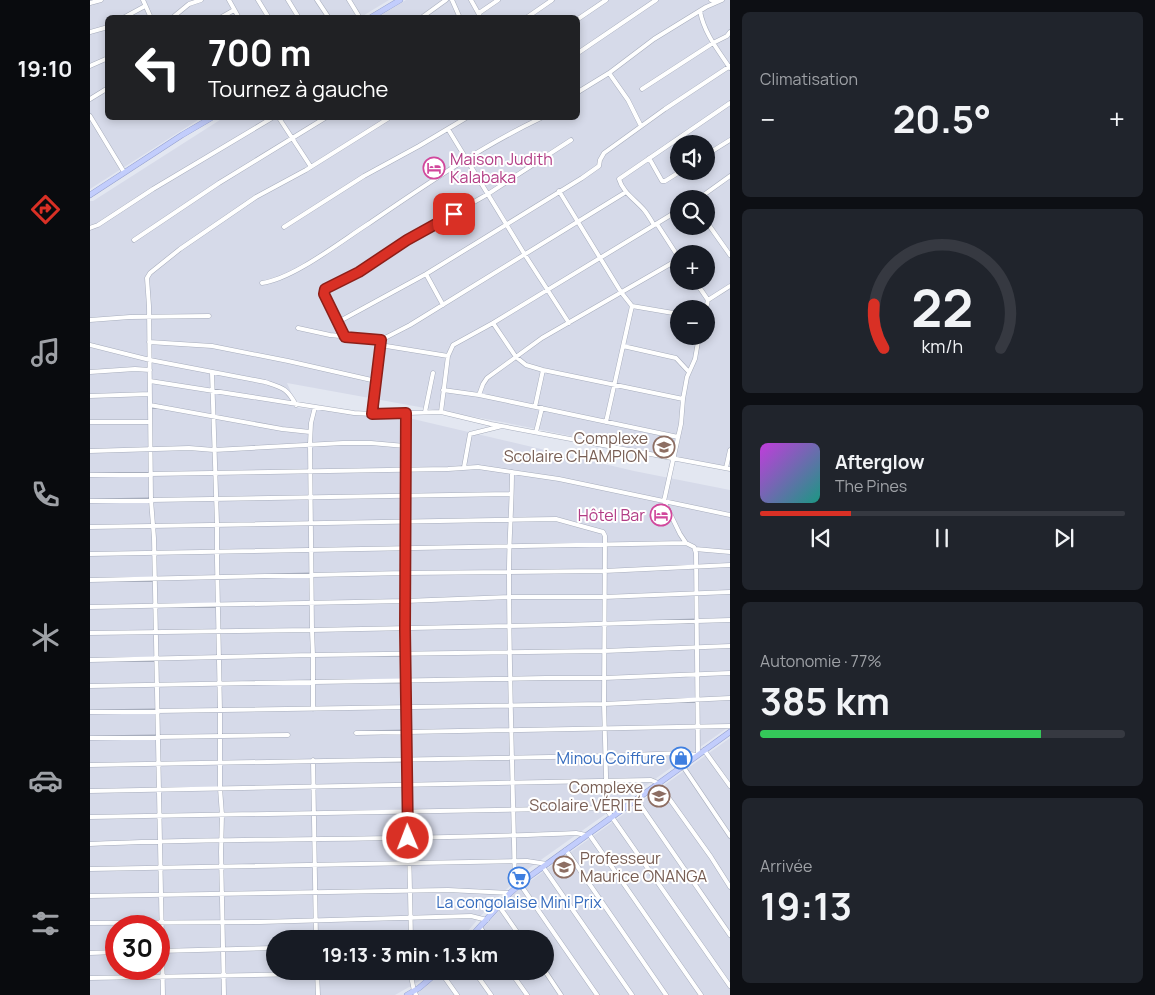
<!DOCTYPE html>
<html lang="fr">
<head>
<meta charset="utf-8">
<style>
  :root { --surface:#171b24; --page:#20242c; --text:#f1f3f6; --muted:#9ea1a6; --line:#363941; --accent:#d93025 }
  body { margin:0; font-family:Manrope,sans-serif; background:var(--page); color:var(--text); height:100vh; display:flex; flex-direction:column; font-size:19px; white-space:nowrap }
  * { box-sizing:border-box; margin:0 }
  p { font-size:16px; color:var(--muted) }
  .icon { flex:none; width:28px; height:28px; fill:none; stroke:currentColor; stroke-width:2; stroke-linecap:round; stroke-linejoin:round }
  .map { position:relative; flex:1; overflow:hidden }
  .sheet { display:flex; flex-direction:column; gap:12px; padding:12px; background:#0d0f14; width:425px }
  .sheet>* { flex:none }
  .top-card { position:absolute; left:15px; top:15px; width:475px; height:105px; border-radius:8px; box-shadow:0 2px 8px #0003; background:#202124; color:#fff; overflow:hidden }
  .buttons { position:absolute; left:580px; top:135px; display:grid; gap:10px }
  .buttons a { display:grid; place-items:center; width:45px; height:45px; border-radius:50%; background:var(--surface); box-shadow:0 2px 8px #0003; font-size:25px }
  .speed { position:absolute; left:15px; top:915px; display:flex; gap:10px; font-size:25px; font-weight:700; text-align:center }
  .speed>* { display:grid; place-content:center; width:65px; height:65px; border-radius:50%; background:var(--surface); box-shadow:0 2px 8px #0003; line-height:1 }
  .speed .limit { border:8px solid #d22; background:#fff; color:#111 }
  .pin { position:absolute; display:grid; place-items:center; width:42px; height:42px; color:#fff; margin:-21px; border-radius:10px; box-shadow:0 2px 8px #0006 }
  .me { position:absolute; width:55px; margin:-28px; rotate:359deg; stroke-linejoin:round; filter:drop-shadow(0 0 4px #0008) }
  .turn { display:flex; align-items:center; gap:18px; height:105px; padding:0 20px; font-size:22px }
  .turn .icon { width:65px; height:65px; stroke-width:2.5 }
  .turn b { display:block; font-size:35px; line-height:42px }
  .big { font-size:38px; font-weight:700; line-height:1.1 }
  .sheet .tile { flex:1; display:flex; flex-direction:column; justify-content:center; gap:8px; min-width:0; padding:0 18px; border-radius:8px; background:var(--page) }
  .sheet .dial { align-items:center; gap:0 }
  .dial svg { height:130px; overflow:visible; fill:none; stroke:var(--line); stroke-width:7; stroke-linecap:round; text-anchor:middle }
  .dial text { fill:var(--text); stroke:none }
  .song { display:flex; align-items:center; gap:15px }
  .cover { width:60px; height:60px; border-radius:8px; background:linear-gradient(135deg,hsl(290 70% 55%),hsl(170 70% 35%)) }
  .played { height:5px; border-radius:2px; background:linear-gradient(90deg,var(--accent) 25%,var(--line) 25%) }
  .keys { display:flex; justify-content:space-around; direction:ltr }
  .heat { display:flex; justify-content:space-between; align-items:center; font-size:28px; direction:ltr }
  .charge { height:8px; border-radius:4px; background:linear-gradient(90deg,#34c759 77%,var(--line) 0) }
  .trip { position:absolute; left:176px; top:930px; width:288px; height:50px; border-radius:25px; background:var(--surface); box-shadow:0 2px 8px #0003; font-weight:700; line-height:50px; text-align:center }
  main { display:flex; flex:1; min-height:0 }
  .tab-bar { display:flex; flex-direction:column; width:90px; justify-content:space-around; align-items:center; background:#090b0e; color:var(--muted) }
  .tab-bar .icon { width:35px; height:35px }
  .tab-bar .selected { color:var(--accent) }
  .tab-bar b { font-size:22px; color:var(--text) }
  .map>svg:first-child { display:block }
  .residential { fill:#d6dae9; fill-rule:evenodd }
  .lines { fill:none; stroke-linecap:round; stroke-linejoin:round }
  .street-casing { stroke:#a7adbc; stroke-width:5 }
  .secondary-casing { stroke:#95a0cf; stroke-width:6 }
  .street { stroke:#fff; stroke-width:4 }
  .secondary { stroke:#c2cdfc; stroke-width:5 }
  .route-casing { stroke:#8d1f18; stroke-width:12 }
  .route { stroke:#d93025; stroke-width:9 }
  .labels { text-anchor:middle; dominant-baseline:central; stroke-width:4; stroke-linejoin:round; paint-order:stroke }
  .hotel-label { font-size:16px; fill:#b23c85; stroke:#fff; text-anchor:start }
  .education-label { font-size:16px; fill:#785e54; stroke:#fff; text-anchor:end }
  .shop-label { font-size:16px; fill:#366cbe; stroke:#fff; text-anchor:end }
</style>
</head>
<body>
<main>
<nav class="tab-bar">
<b>19:10</b>
<svg class="icon selected" aria-label="directions" viewBox="0 0 24 24"><path d="M12 3l9 9-9 9-9-9zM9 14v-3h6M13 9l2 2-2 2"/></svg>
<svg class="icon" aria-label="music" viewBox="0 0 24 24"><path d="M9 18V5l10-2v13"/><circle cx="6" cy="18" r="3"/><circle cx="16" cy="16" r="3"/></svg>
<svg class="icon" aria-label="phone" viewBox="0 0 24 24"><path d="M5 4h4l2 5-3 2q2 4 5 5l2-3 5 2v4C11 20 4 13 5 4z"/></svg>
<svg class="icon" aria-label="climate" viewBox="0 0 24 24"><path d="M12 3v18M4 7l16 10M4 17L20 7"/></svg>
<svg class="icon" aria-label="car" viewBox="0 0 24 24"><path d="M5 17H2v-5l4-1 3-4h7l3 4 3 1v5h-3M9 17h6M6 11h13"/><circle cx="7" cy="17" r="2"/><circle cx="17" cy="17" r="2"/></svg>
<svg class="icon" aria-label="filters" viewBox="0 0 24 24"><path d="M4 7h16M4 17h16"/><circle cx="9" cy="7" r="2"/><circle cx="15" cy="17" r="2"/></svg>
</nav>
<div class="map">
<svg width="640" height="995" viewBox="0 0 640 995">
  <rect width="100%" height="100%" fill="#e3e7f1"/>
  <path class="residential" d="M0,0h299l-28,17 -253,1v100h93l-111,71z
    M316,0h324v468l-228,-46 -215,-39 11,25 115,11 221,52 96,19v236l-202,143 -37,35 -30,35h-186v32h157l-14,11 -23,13h-305v-794h3l130,-83h355v-100l-200,-1zM589,144h27v27h-27zM589,199h27v27h-27zM589,254h27v27h-27zM589,309h27v27h-27zM26,926h43v43h-43z
    M640,738v257h-316l6,-4 21,-20h104v-32h-71l41,-47z"/>
  <g class="lines">
    <g class="street-casing">
      <path id="street" d="M53,0l8,18
        M139,0l10,18
        M168,0l11,18
        M198,0l11,18
        M227,0l12,18
        M259,0l11,18
        M362,0l8,18
        M381,0l10,18
        M621,0l8,1
        M0,3l11,-3
        M610,11c4,22 18,39 30,57
        M389,13l19,-13
        M33,18l22,-12
        M82,18l17,-14 12,-4
        M130,18l14,-8
        M331,18l25,-18
        M436,18l26,-18
        M488,19l28,-19
        M0,32l18,-5
        M488,53l78,-53
        M0,66l18,-8
        M519,73l19,27 13,26
        M552,89l71,-46 14,-7 3,-4
        M488,92l31,-19 45,-34 52,-32 16,-7
        M0,99l18,-11
        M0,116l34,56
        M189,118l32,49
        M358,129l77,126 44,68
        M616,155l24,-15
        M559,158l13,23h3l16,-10
        M469,191l62,101 11,14 47,8
        M608,199l32,-23
        M616,221l24,34
        M567,224l22,34
        M564,225c-3,-5 -6,-10 -9,-14 -9,-11 -22,-18 -26,-32l111,-76
        M194,227l80,-51 55,-30 47,-28
        M0,228l8,-3 55,-36 119,-71
        M44,240l85,-57 106,-65
        M336,274l17,31
        M605,281l13,19
        M172,283c31,-4 78,-41 106,-59 56,-38 112,-77 173,-106
        M616,309l2,-9 22,-14
        M0,320l40,-3 79,-1
        M248,322l-14,-28 1,-5 34,-17 48,-32 81,-46 83,-54
        M403,323l23,34 10,8 17,5 140,29
        M208,328l32,7 51,5
        M255,337l-7,-15 88,-48 156,-96 17,-12 1,-6 4,-7 61,-44 65,-43
        M59,342l63,4 76,15 88,20
        M0,345l60,15 115,22c18,6 22,6 31,23
        M290,345l68,11
        M533,346l53,12 13,14
        M0,372l45,-3 15,1
        M122,373l5,150v38l3,149v78l2,27 -1,37 3,143
        M60,381l204,32 18,1 69,-2 50,12 239,45
        M353,390l36,5 199,42
        M389,395l4,-11 4,-6 55,-40 137,-79
        M0,396l60,-2
        M60,405l132,24 28,3
        M445,407l8,-37
        M335,412l8,-39
        M351,412l7,-56 5,-11 40,-22 186,-113
        M315,413v241l6,285
        M282,414l9,-74 29,-15 216,-133
        M0,422h60
        M516,422l26,-116
        M446,432l6,-24
        M0,451l99,-3 25,2 129,-7h28l34,3
        M374,467l6,-33 32,-8
        M636,468l4,-18
        M422,472c0,33 -3,66 -3,99 0,106 4,212 6,318
        M0,475l358,-6 30,-2 81,12 171,36
        M0,501c140,-1 281,-6 421,-7
        M0,527l466,-8 47,13 2,4 -1,168 3,106 123,176
        M605,549l35,3
        M0,554l596,-11
        M0,580l315,-7 199,-2 126,-6
        M0,607l315,-6 105,-4h94l126,-5
        M0,633l222,-3 -2,-186 1,-21 4,-16
        M0,660l223,-5 -1,-25 251,-5 167,-5
        M0,686l456,-8h58l126,-5
        M223,709v-54l291,-4 126,-5
        M0,712l514,-8 126,-6
        M266,733l374,-7
        M0,738l198,-3
        M614,750l26,36
        M608,754l-2,-201 -2,-6 -8,-4 -6,-9 -16,-33 17,-77 2,-25 4,-22 8,-18 4,-23
        M223,760l3,179
        M0,765l516,-9 76,-3 15,2
        M592,765l48,71
        M0,791l561,-11 7,3 53,74 19,30
        M546,799l94,136
        M0,817l516,-9
        M499,834l112,161
        M0,844c162,-7 324,-3 486,-11l10,2
        M476,850l100,145
        M453,867l89,128
        M0,869l437,-8 20,3
        M430,884l77,111
        M0,896l358,-6 62,3
        M409,906l23,33
        M0,923l170,-1 211,-6 16,4
        M390,927l8,12
        M69,951l116,-3
        M0,953l26,-1
        M227,971l1,24
        M320,971l4,20 2,4
        M350,971l17,24
        M384,971l17,24
        M420,971l17,24
        M455,971l16,24
        M0,978l320,-6
        M73,995l-9,-457 -3,-38 -2,-194 -2,-28 3,-5 30,-24 76,-52 50,-27 83,-52"/>
    </g>
    <g class="secondary-casing">
      <path id="secondary" d="M280,18l30,-18
        M0,195l92,-60 29,-17
        M379,939l41,-46 16,-14 204,-147
        M317,995l12,-7 20,-17"/>
    </g>
    <use href="#street" class="street"/>
    <use href="#secondary" class="secondary"/>
  </g>
  <g class="lines">
    <g class="route-casing">
      <path id="route" d="M318,838l-3,-209 1,-216 -34,1 9,-74 -36,-3 -21,-43 1,-5 34,-17 48,-32 47,-26"/>
    </g>
    <use href="#route" class="route"/>
  </g>
  <defs>
    <g id="hotel-ring" transform="scale(1.125)"><circle r="9.5" fill="#fff" stroke="#d1479c" stroke-width="1.5"/><path d="M-6-4.5h1.5V1H6V5H4.5V3h-9V5H-6ZM-4 0a1.8 1.8 0 1 1 3.6 0ZM.5 0V-2.5h3Q6-2.5 6 0Z" fill="#d1479c"/></g>
    <g id="school-ring" transform="scale(1.125)"><circle r="9.5" fill="#fff" stroke="#8d6e63" stroke-width="1.5"/><path d="M0-5L7-2L0 1L-7-2ZM-4 1L0 2.5L4 1V4Q0 6-4 4Z" fill="#8d6e63"/></g>
    <g id="shop-ring" transform="scale(1.125)"><circle r="9.5" fill="#fff" stroke="#3f7fe0" stroke-width="1.5"/><path d="M-5-2.5h2.3a2.7 3.5 0 0 1 5.4 0H5L5.5 6h-11ZM-1.5-2.5h3a1.5 2.3 0 0 0-3 0Z" fill="#3f7fe0"/></g>
    <g id="supermarket-ring" transform="scale(1.125)"><circle r="9.5" fill="#fff" stroke="#3f7fe0" stroke-width="1.5"/><path d="M-6-5.5h2.5l.6 2H6L4.5 2H-2.5L-4.4-4H-6ZM-1.5 3.2a1.3 1.3 0 1 0 .1 0ZM3 3.2a1.3 1.3 0 1 0 .1 0Z" fill="#3f7fe0"/></g>
  </defs>
  <g fill-rule="evenodd">
    <use href="#hotel-ring" x="344" y="168"/>
    <use href="#school-ring" x="574" y="447"/>
    <use href="#hotel-ring" x="571" y="515"/>
    <use href="#shop-ring" x="591" y="758"/>
    <use href="#school-ring" x="569" y="796"/>
    <use href="#school-ring" x="474" y="867"/>
    <use href="#supermarket-ring" x="429" y="878"/>
  </g>
  <g class="labels">
    <g class="hotel-label">
      <text x="360" y="159">Maison Judith<tspan x="360" dy="18">Kalabaka</tspan></text>
      <text x="555" y="515" text-anchor="end">Hôtel Bar</text>
    </g>
    <g class="education-label">
      <text x="558" y="438">Complexe<tspan x="558" dy="18">Scolaire CHAMPION</tspan></text>
      <text x="553" y="787">Complexe<tspan x="553" dy="18">Scolaire VÉRITÉ</tspan></text>
      <text x="490" y="858" text-anchor="start">Professeur<tspan x="490" dy="18">Maurice ONANGA</tspan></text>
    </g>
    <g class="shop-label">
      <text x="575" y="758">Minou Coiffure</text>
      <text x="429" y="902" text-anchor="middle">La congolaise Mini Prix</text>
    </g>
  </g>
</svg>
<div class="buttons">
<a><svg class="icon" aria-label="sound" viewBox="0 0 24 24"><path d="M4 9h4l5-4v14l-5-4H4zM17 9q2 3 0 6"/></svg></a>
<a><svg class="icon" aria-label="search" viewBox="0 0 24 24"><circle cx="10" cy="10" r="6"/><path d="M15 15l6 6"/></svg></a>
<a>+</a>
<a>−</a>
</div>
<div class="speed"><div class="limit">30</div></div>
<div class="pin" style="left:364px;top:214px;background:#d93025"><svg class="icon" aria-label="arrive" viewBox="0 0 24 24"><path d="M6 21V4h12l-3 4 3 4H6"/></svg></div>
<svg class="me" style="left:318px;top:838px" viewBox="-20 -20 40 40"><circle r="17" fill="#d93025" stroke="#fff" stroke-width="3"/><path d="M0-11L8 9 0 5-8 9z" fill="#fff"/></svg>
<div class="trip">19:13 · 3 min · 1.3 km</div>
<div class="top-card">
<div class="turn"><svg class="icon" aria-label="left" viewBox="0 0 24 24"><path d="M17 20v-9H6M10 6l-5 5 5 5"/></svg><div><b>700 m</b>Tournez à gauche</div></div>
</div>
</div>
<section class="sheet">
<div class="tile"><p>Climatisation</p>
<div class="heat"><a>−</a><b class="big">20.5°</b><a>+</a></div>
</div>
<div class="tile dial"><svg viewBox="0 0 100 80">
<path d="M14 69A42 42 0 1 1 86 69"/>
<path d="M14 69A42 42 0 0 1 8 42" stroke="#d93025"/>
<text x="50" y="56" font-size="32" font-weight="700">22</text>
<text x="50" y="72" font-size="11">km/h</text>
</svg></div>
<div class="tile">
<div class="song"><i class="cover"></i><div><b>Afterglow</b><p>The Pines</p></div></div>
<div class="played"></div>
<div class="keys"><svg class="icon" aria-label="previous" viewBox="0 0 24 24"><path d="M18 5L8 12l10 7zM5 5v14"/></svg><svg class="icon" aria-label="pause" viewBox="0 0 24 24"><path d="M8 5v14M16 5v14"/></svg><svg class="icon" aria-label="next" viewBox="0 0 24 24"><path d="M6 5l10 7-10 7zM19 5v14"/></svg></div>
</div>
<div class="tile"><p>Autonomie · 77%</p><b class="big">385 km</b><div class="charge"></div></div>
<div class="tile"><p>Arrivée</p><b class="big">19:13</b></div>
</section>
</main>
</body>
</html>
